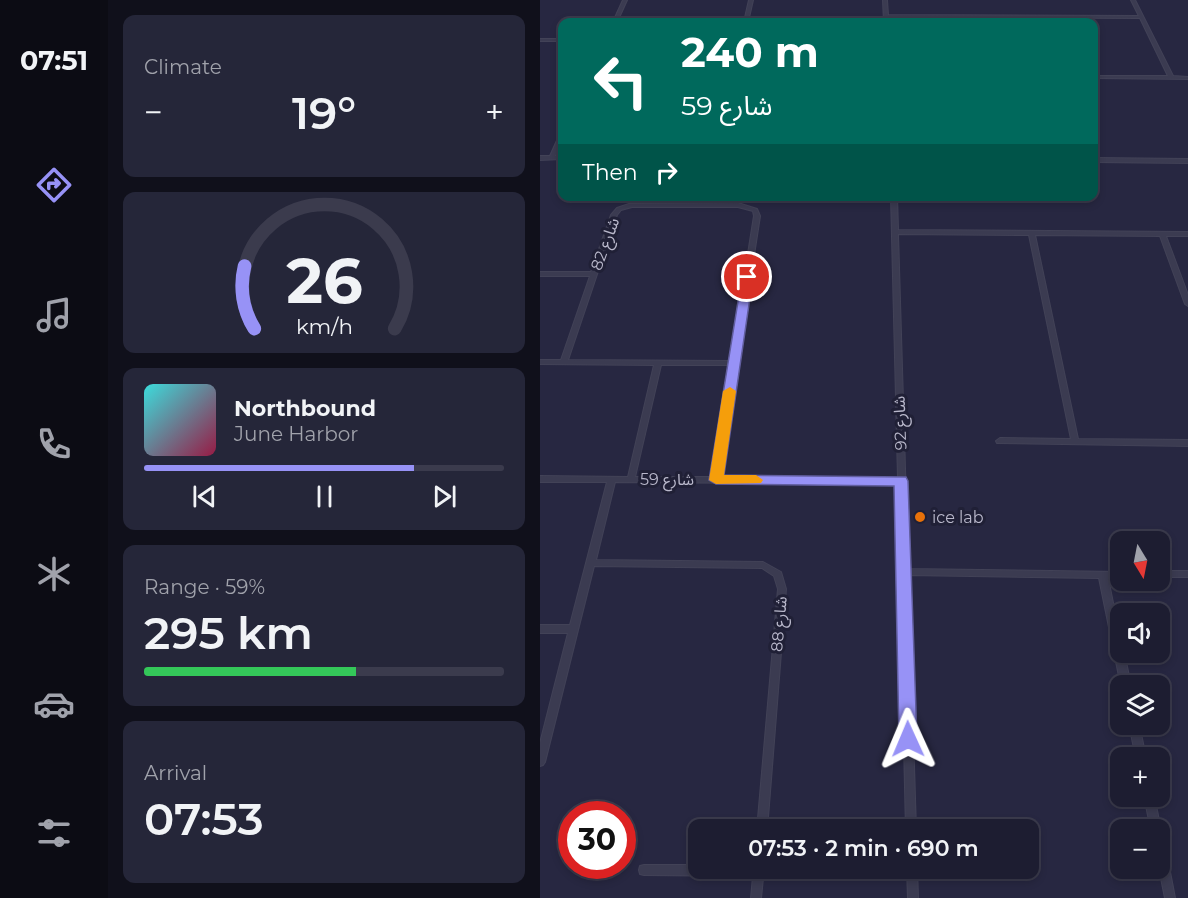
<!DOCTYPE html>
<html lang="en">
<head>
<meta charset="utf-8">
<style>
  :root { --surface:#1d1d31; --page:#252639; --text:#f1f3f6; --muted:#a0a2ab; --line:#3b3b4d; --accent:#9792f6 }
  body { margin:0; font-family:Montserrat,"Noto Sans Arabic",sans-serif; background:var(--page); color:var(--text); height:100vh; display:flex; flex-direction:column; font-size:22px; white-space:nowrap }
  * { box-sizing:border-box; margin:0 }
  p { font-size:20px; color:var(--muted) }
  .icon { flex:none; width:33px; height:33px; fill:none; stroke:currentColor; stroke-width:2; stroke-linecap:round; stroke-linejoin:round }
  .map { position:relative; flex:1; overflow:hidden }
  .side { display:flex; flex-direction:column; gap:15px; padding:15px; background:#10101b; width:432px }
  .side>* { flex:none }
  .top-card { position:absolute; left:18px; top:18px; width:540px; height:183px; border-radius:12px; box-shadow:0 3px 9px #0003,0 0 0 2px var(--line); background:#00695c; color:#fff; overflow:hidden }
  .needle { width:39px; rotate:170deg }
  .controls { position:absolute; left:570px; top:531px; display:grid; gap:12px }
  .controls a { display:grid; place-items:center; width:60px; height:60px; border-radius:12px; background:var(--surface); box-shadow:0 3px 9px #0003,0 0 0 2px var(--line); font-size:30px }
  .speed { position:absolute; left:18px; top:801px; display:flex; gap:12px; font-size:30px; font-weight:700; text-align:center }
  .speed>* { display:grid; place-content:center; width:78px; height:78px; border-radius:50%; background:var(--surface); box-shadow:0 3px 9px #0003,0 0 0 2px var(--line); line-height:1 }
  .speed .limit { border:9px solid #d22; background:#fff; color:#111 }
  .pin { position:absolute; display:grid; place-items:center; width:51px; height:51px; color:#fff; margin:-26px; border:3px solid #fff; border-radius:50%; box-shadow:0 2px 6px #0007 }
  .me { position:absolute; width:66px; margin:-33px; rotate:359deg; stroke-linejoin:round; filter:drop-shadow(0 0 4px #0008) }
  .turn { display:flex; align-items:center; gap:21px; height:126px; padding:0 24px; font-size:27px }
  .turn .icon { width:78px; height:78px; stroke-width:2.5 }
  .turn b { display:block; font-size:42px; line-height:51px }
  .then { display:flex; align-items:center; height:57px; padding:0 24px; background:#0003; gap:12px; font-size:22px }
  .big { font-size:45px; font-weight:600; line-height:1.1 }
  .side .card { flex:1; display:flex; flex-direction:column; justify-content:center; gap:9px; min-width:0; padding:0 21px; border-radius:12px; background:var(--page) }
  .side .dial { align-items:center; gap:0 }
  .dial svg { height:156px; overflow:visible; fill:none; stroke:var(--line); stroke-width:7; stroke-linecap:round; text-anchor:middle }
  .dial text { fill:var(--text); stroke:none }
  .song { display:flex; align-items:center; gap:18px }
  .cover { width:72px; height:72px; border-radius:9px; background:linear-gradient(135deg,hsl(180 70% 55%),hsl(340 70% 35%)) }
  .played { height:6px; border-radius:3px; background:linear-gradient(90deg,var(--accent) 75%,var(--line) 75%) }
  .keys { display:flex; justify-content:space-around; direction:ltr }
  .heat { display:flex; justify-content:space-between; align-items:center; font-size:33px; direction:ltr }
  .charge { height:9px; border-radius:4px; background:linear-gradient(90deg,#34c759 59%,var(--line) 0) }
  .trip { position:absolute; left:148px; top:819px; width:351px; height:60px; border-radius:12px; background:var(--surface); box-shadow:0 3px 9px #0003,0 0 0 2px var(--line); font-weight:600; line-height:60px; text-align:center }
  main { display:flex; flex:1; min-height:0 }
  .tab-bar { display:flex; flex-direction:column; width:108px; justify-content:space-around; align-items:center; background:#0c0c14; color:var(--muted) }
  .tab-bar .icon { width:42px; height:42px }
  .tab-bar .selected { color:var(--accent) }
  .tab-bar b { font-size:27px; color:var(--text) }
  .map>svg:first-child { display:block }
  .lines { fill:none; stroke-linecap:round; stroke-linejoin:round }
  .minor-casing { stroke:#424257; stroke-width:2 }
  .minor { fill:#3b3b51; fill-rule:evenodd }
  .route { fill:#9792f6; stroke:#625fa0; stroke-width:1.5 }
  .slow { fill:#f59e0b }
  .food-dot { fill:#e8710a; stroke:#202036; stroke-width:2 }
  .labels { text-anchor:middle; dominant-baseline:central; stroke-width:6; stroke-linejoin:round; paint-order:stroke }
  .street-label { font-size:16px; fill:#b9b8cb; stroke:#202036 }
  .poi-label { font-size:16px; fill:#b9b8cb; stroke:#202036; text-anchor:start }
</style>
</head>
<body>
<main>
<nav class="tab-bar">
<b>07:51</b>
<svg class="icon selected" aria-label="directions" viewBox="0 0 24 24"><path d="M12 3l9 9-9 9-9-9zM9 14v-3h6M13 9l2 2-2 2"/></svg>
<svg class="icon" aria-label="music" viewBox="0 0 24 24"><path d="M9 18V5l10-2v13"/><circle cx="6" cy="18" r="3"/><circle cx="16" cy="16" r="3"/></svg>
<svg class="icon" aria-label="phone" viewBox="0 0 24 24"><path d="M5 4h4l2 5-3 2q2 4 5 5l2-3 5 2v4C11 20 4 13 5 4z"/></svg>
<svg class="icon" aria-label="climate" viewBox="0 0 24 24"><path d="M12 3v18M4 7l16 10M4 17L20 7"/></svg>
<svg class="icon" aria-label="car" viewBox="0 0 24 24"><path d="M5 17H2v-5l4-1 3-4h7l3 4 3 1v5h-3M9 17h6M6 11h13"/><circle cx="7" cy="17" r="2"/><circle cx="17" cy="17" r="2"/></svg>
<svg class="icon" aria-label="filters" viewBox="0 0 24 24"><path d="M4 7h16M4 17h16"/><circle cx="9" cy="7" r="2"/><circle cx="15" cy="17" r="2"/></svg>
</nav>
<section class="side">
<div class="card"><p>Climate</p>
<div class="heat"><a>−</a><b class="big">19°</b><a>+</a></div>
</div>
<div class="card dial"><svg viewBox="0 0 100 80">
<path d="M14 69A42 42 0 1 1 86 69"/>
<path d="M14 69A42 42 0 0 1 9 37" stroke="#9792f6"/>
<text x="50" y="56" font-size="32" font-weight="700">26</text>
<text x="50" y="72" font-size="11">km/h</text>
</svg></div>
<div class="card">
<div class="song"><i class="cover"></i><div><b>Northbound</b><p>June Harbor</p></div></div>
<div class="played"></div>
<div class="keys"><svg class="icon" aria-label="previous" viewBox="0 0 24 24"><path d="M18 5L8 12l10 7zM5 5v14"/></svg><svg class="icon" aria-label="pause" viewBox="0 0 24 24"><path d="M8 5v14M16 5v14"/></svg><svg class="icon" aria-label="next" viewBox="0 0 24 24"><path d="M6 5l10 7-10 7zM19 5v14"/></svg></div>
</div>
<div class="card"><p>Range · 59%</p><b class="big">295 km</b><div class="charge"></div></div>
<div class="card"><p>Arrival</p><b class="big">07:53</b></div>
</section>
<div class="map">
<svg width="648" height="898" viewBox="0 0 648 898">
  <rect width="100%" height="100%" fill="#272741"/>
  <g class="lines">
    <g class="minor-casing">
      <path id="minor" d="M83,0h4l-10,22h-4z
        M209,0h4l-5,22h-4z
        M343,0h4l1,15 251,1 -8,-16h4l38,76 15,1v2l-94,-1v-2h74l-28,-58 -252,-1v5h-4z
        M0,39h22v2h-22z
        M20,134h2v6l-7,16 7,1v2l-22,1v-4h10z
        M554,158l94,1v4l-94,-1z
        M351,196h6l1,34 290,2v4h-22l22,59v11l-3,-2 -25,-68 -125,-1 43,204 110,1v6l-191,-3 -1,-2 4,-3 71,1 -42,-204 -131,-1 10,335 212,3v6h-12l12,60v14h4l7,34h-10l-22,-108 -191,-3 8,255h-10l-8,-346 -283,-2 -19,78 167,2 18,10 5,17 -19,241h-10l21,-241 -4,-13 -12,-8 -168,-2 -49,196 -2,3 -3,1v-23l28,-110h-28v-8h30l37,-143h-67v-6l88,1 26,-112 -114,-1v-4h21l29,-84h-50v-4h51l20,-57 6,-7 12,-4 109,-1 19,6 3,7 -40,261 178,1zM92,207h106l15,4 1,5 -23,145 -163,-1 49,-145 4,-5zM121,365h69l-18,112h-77z
        M620,571h28v6h-28z
        M589,724h10l7,34h-10z
        M604,796h10l7,34 -1,3v-3h-9z
        M620,841l4,1 1,4 10,52h-10l-6,-30z
        M104,865h55v3h65l-3,30h-10l2,-22 -109,-1 -4,-1 -1,-4 1,-4z
        M367,868h10l1,30h-10z"/>
    </g>
    <use href="#minor" class="minor"/>
  </g>
  <path class="route" d="M207,274l6,3 -29,198 182,2 2,4 9,258 -3,6 -6,2 -6,-2 -3,-6 -5,-253 -178,-2 -7,-4 33,-203z"/>
  <path class="slow" d="M190,387l6,4 -12,84h32l7,5 -2,3 -45,1 -7,-4 14,-89z"/>
  <circle class="food-dot" cx="380" cy="517" r="6"/>
  <g class="labels">
    <g class="street-label">
      <text transform="translate(65 244) rotate(-70)">شارع 82</text>
      <text transform="translate(360 423) rotate(-92)">شارع 92</text>
      <text x="127" y="479">شارع 59</text>
      <text transform="translate(239 624) rotate(-85)">شارع 88</text>
    </g>
    <g class="poi-label">
      <text x="392" y="517">ice lab</text>
    </g>
  </g>
</svg>
<div class="controls">
<a><svg class="needle" viewBox="-14 -14 28 28"><path d="M0-13l5 13h-10z" fill="#e53935"/><path d="M0 13l5-13h-10z" fill="#a0a2ab"/></svg></a>
<a><svg class="icon" aria-label="sound" viewBox="0 0 24 24"><path d="M4 9h4l5-4v14l-5-4H4zM17 9q2 3 0 6"/></svg></a>
<a><svg class="icon" aria-label="layers" viewBox="0 0 24 24"><path d="M12 4l9 5-9 5-9-5zM3 14l9 5 9-5"/></svg></a>
<a>+</a>
<a>−</a>
</div>
<div class="speed"><div class="limit">30</div></div>
<div class="pin" style="left:207px;top:277px;background:#d93025"><svg class="icon" aria-label="arrive" viewBox="0 0 24 24"><path d="M6 21V4h12l-3 4 3 4H6"/></svg></div>
<svg class="me" style="left:368px;top:739px" viewBox="-20 -20 40 40"><path d="M0-17L14 15 0 8-14 15z" fill="#9792f6" stroke="#fff" stroke-width="4"/></svg>
<div class="trip">07:53 · 2 min · 690 m</div>
<div class="top-card">
<div class="turn"><svg class="icon" aria-label="left" viewBox="0 0 24 24"><path d="M17 20v-9H6M10 6l-5 5 5 5"/></svg><div><b>240 m</b>شارع 59</div></div>
<div class="then">Then<svg class="icon" aria-label="right" viewBox="0 0 24 24"><path d="M7 20v-9h11M14 6l5 5-5 5"/></svg></div>
</div>
</div>
</main>
</body>
</html>
